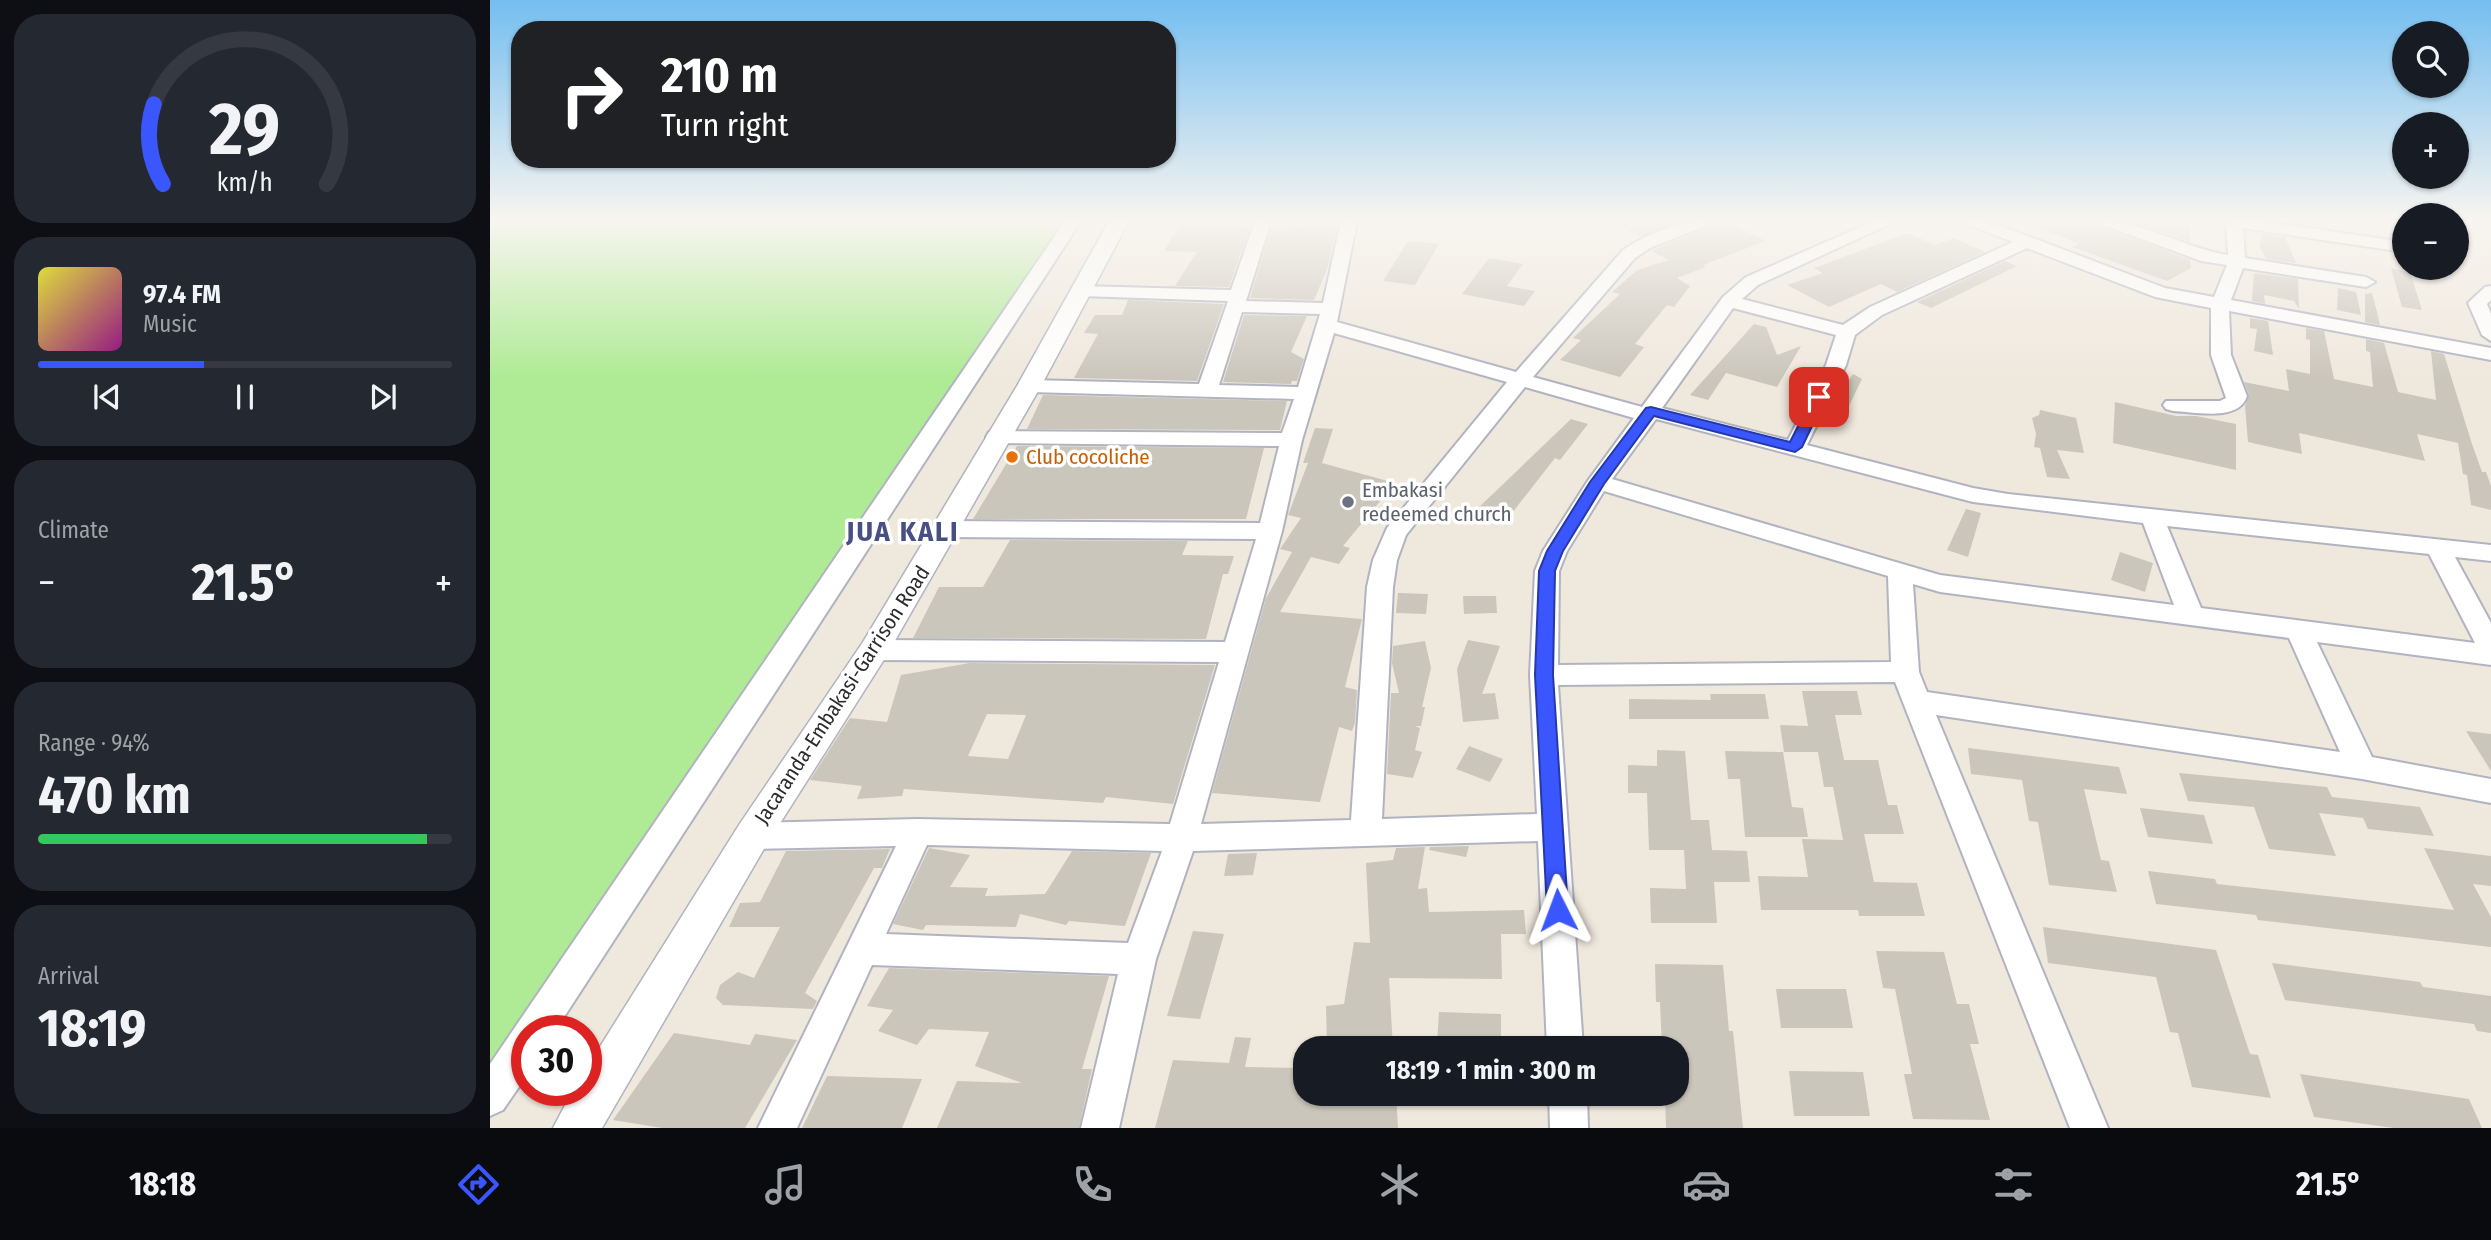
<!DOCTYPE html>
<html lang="en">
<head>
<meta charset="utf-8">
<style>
  :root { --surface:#171b24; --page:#242831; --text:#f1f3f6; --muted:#9ea1a6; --line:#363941; --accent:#3a57ff }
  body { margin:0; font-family:"Fira Sans Condensed",sans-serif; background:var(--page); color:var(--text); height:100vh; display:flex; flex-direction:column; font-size:26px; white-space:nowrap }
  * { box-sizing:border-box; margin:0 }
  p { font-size:23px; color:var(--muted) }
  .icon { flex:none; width:38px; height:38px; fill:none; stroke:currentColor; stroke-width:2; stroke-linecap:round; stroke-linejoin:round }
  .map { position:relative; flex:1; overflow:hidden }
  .panel { display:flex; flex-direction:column; gap:14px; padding:14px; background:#0d0f14; width:490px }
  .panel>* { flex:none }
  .top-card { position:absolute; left:21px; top:21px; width:665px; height:147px; border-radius:28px; box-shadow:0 2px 5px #0004; background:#202124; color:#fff; overflow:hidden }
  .fabs { position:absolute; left:1902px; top:21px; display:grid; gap:14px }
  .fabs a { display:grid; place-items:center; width:77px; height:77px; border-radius:50%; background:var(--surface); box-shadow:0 2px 5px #0004; font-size:35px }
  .speed { position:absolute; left:21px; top:1015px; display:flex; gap:14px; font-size:35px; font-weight:700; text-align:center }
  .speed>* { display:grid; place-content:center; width:91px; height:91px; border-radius:50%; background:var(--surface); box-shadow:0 2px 5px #0004; line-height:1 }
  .speed .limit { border:10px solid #d22; background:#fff; color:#111 }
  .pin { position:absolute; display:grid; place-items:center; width:60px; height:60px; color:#fff; margin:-30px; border-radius:14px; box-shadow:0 4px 10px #0006 }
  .me { position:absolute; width:77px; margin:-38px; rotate:357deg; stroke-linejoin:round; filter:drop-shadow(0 0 5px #0008) }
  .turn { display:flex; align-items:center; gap:24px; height:147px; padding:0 35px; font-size:32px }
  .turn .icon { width:91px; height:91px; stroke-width:2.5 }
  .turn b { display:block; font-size:49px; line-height:60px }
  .big { font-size:52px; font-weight:700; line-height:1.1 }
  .panel .widget { flex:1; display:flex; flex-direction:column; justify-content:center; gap:10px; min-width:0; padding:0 24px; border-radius:28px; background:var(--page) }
  .panel .dial { align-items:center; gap:0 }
  .dial svg { height:182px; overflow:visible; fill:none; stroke:var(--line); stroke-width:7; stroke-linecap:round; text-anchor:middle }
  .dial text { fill:var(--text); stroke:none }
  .song { display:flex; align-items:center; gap:21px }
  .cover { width:84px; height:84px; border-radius:10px; background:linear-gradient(135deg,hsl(60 70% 55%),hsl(310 70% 35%)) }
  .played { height:7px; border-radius:4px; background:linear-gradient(90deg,var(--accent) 40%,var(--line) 40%) }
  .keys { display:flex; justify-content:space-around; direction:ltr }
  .heat { display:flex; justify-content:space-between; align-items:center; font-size:38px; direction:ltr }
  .charge { height:10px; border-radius:5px; background:linear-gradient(90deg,#34c759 94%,var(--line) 0) }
  .trip { position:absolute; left:803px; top:1036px; width:396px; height:70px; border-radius:28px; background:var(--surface); box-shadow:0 2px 5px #0004; font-weight:700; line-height:70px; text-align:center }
  .dock { display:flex; height:112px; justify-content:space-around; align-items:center; background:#090b0e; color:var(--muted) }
  .dock .icon { width:49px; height:49px }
  .dock .current { color:var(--accent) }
  .dock b { font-size:32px; color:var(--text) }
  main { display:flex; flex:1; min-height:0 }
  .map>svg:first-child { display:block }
  .green { fill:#aeeb94 }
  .building { fill:#cac6bc; fill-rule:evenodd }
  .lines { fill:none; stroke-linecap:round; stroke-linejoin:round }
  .minor-casing { stroke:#b1b3c1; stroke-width:4 }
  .tertiary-casing { stroke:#b1b3c1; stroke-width:3 }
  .minor { fill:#fff; fill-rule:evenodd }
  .tertiary { fill:#fff; fill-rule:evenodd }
  .route { fill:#3a57ff; stroke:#2639a6; stroke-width:2 }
  .food-dot { fill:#e8710a; stroke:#fff; stroke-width:2.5 }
  .worship-dot { fill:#6b7280; stroke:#fff; stroke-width:2.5 }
  .labels { text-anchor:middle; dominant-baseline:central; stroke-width:7; stroke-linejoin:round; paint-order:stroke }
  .food-label { font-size:21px; fill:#c56008; stroke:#fff; text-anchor:start }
  .worship-label { font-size:21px; fill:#5b616d; stroke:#fff; text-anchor:start }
  .street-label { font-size:21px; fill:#2c2c2c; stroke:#fff }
  .district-label { font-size:28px; font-weight:bold; letter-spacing:2px; fill:#474f83; stroke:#fff }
</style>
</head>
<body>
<main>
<section class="panel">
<div class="widget dial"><svg viewBox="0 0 100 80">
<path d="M14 69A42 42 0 1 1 86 69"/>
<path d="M14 69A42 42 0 0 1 10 34" stroke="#3a57ff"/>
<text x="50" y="56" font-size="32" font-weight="700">29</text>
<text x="50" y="72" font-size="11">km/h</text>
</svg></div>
<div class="widget">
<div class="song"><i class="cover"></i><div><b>97.4 FM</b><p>Music</p></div></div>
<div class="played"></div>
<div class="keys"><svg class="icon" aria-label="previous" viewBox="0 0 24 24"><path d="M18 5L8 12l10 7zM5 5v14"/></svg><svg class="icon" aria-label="pause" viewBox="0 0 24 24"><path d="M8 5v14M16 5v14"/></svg><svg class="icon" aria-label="next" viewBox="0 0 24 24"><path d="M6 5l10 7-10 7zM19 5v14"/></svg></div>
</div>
<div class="widget"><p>Climate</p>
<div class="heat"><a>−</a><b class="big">21.5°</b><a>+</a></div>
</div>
<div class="widget"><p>Range · 94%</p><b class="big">470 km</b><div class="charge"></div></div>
<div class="widget"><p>Arrival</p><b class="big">18:19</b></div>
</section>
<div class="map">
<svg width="2001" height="1128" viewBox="0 0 2001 1128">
  <rect width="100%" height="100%" fill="#efe8dd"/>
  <path class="green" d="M0,221h576l-576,865z"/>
  <path class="building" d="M692,221h50l-1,4 19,2 -21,60 -54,-1 22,-34 -33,-1z
    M817,221l31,1 -10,45 -14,33 -64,-2 21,-70 13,1 6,-5 16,3z
    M1121,221h74l-44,16z
    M1224,221h13l38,20 -62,24 3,2 -29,11 13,8 -16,21 -7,-2 -32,39 9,3 -24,30 -60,-17 21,-20 -8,-2 47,-44 -8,-2 25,-22 32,-10 -18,-9 60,-25z
    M1532,221h75l3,5 90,34 1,8 -24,13 -95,-34 7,-3z
    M1634,221h65l1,21 -41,-15z
    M1418,233l27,12 19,-7 31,14 -88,40 -16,-8 -52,23 -42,-22 36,-12 -9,-5z
    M1771,233l24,4 11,26 -29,-4 -7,-11z
    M918,241l31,3 -24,41 -32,-4z
    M999,258l34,6 -16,22 28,5 -11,15 -62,-12z
    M1515,261l12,5 -86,42 -14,-6z
    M1901,268l19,4 12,38 -20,-3z
    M1764,273l44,6 1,30 -5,-8 -30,-6 1,9 -13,-3z
    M1848,288l18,4 5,23 -24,-5z
    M1882,293l5,19 3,13 -15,-3v-28z
    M638,300l96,4 -27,77 -123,-3 24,-44 -14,-1 11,-18h27z
    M754,315l63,1 -16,36 13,7 -7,22h-5l-1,3 -68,-2z
    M1760,318l18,3 5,34 -19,-4 3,-22 -7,-1z
    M1264,324l12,3 11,28 24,-9 -24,41 -51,-14 -18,27 -18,-5z
    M1816,328l18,3 10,48 39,8 -3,-35 -4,-1v-12l18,4 14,49 38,8 -5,-49 13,3 28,90 10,28h4l5,14v24l-20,-5 -4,-30 -4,-1 -5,-31 -41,-9 8,27 -126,-28 3,21 -54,-12 -3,-36 4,-11 -5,-13 45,9 -3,-22 24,5v-34l-4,-1z
    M1363,374l9,5 -21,43 -18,-4z
    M553,395l244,6 -7,29 -253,-1z
    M1625,402l61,14h20l40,8v46l-123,-27z
    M1550,410l36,8 8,35 -27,-3 13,29 -23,-2 -7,-29 -6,-1 2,-13 -4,-16 7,-3z
    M1081,419l17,5 -28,36 -5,-2 -50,64 -31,-10z
    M825,428l18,1 -11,34 73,20 -52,63 7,2 -11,16 -28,-7 -31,55 82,7 -17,68 12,3 -2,33 -3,8 -13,-4 -19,75 -108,-9 54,-195 26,-46 -12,-3 21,-31 -13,-3 20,-52h-5z
    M527,446l247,2 -18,71h-273z
    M1476,509l15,4 -13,44 -21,-7z
    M520,540l178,1 -6,14 52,1 -6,18h-5l-17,65 -293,-1 26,-51h44z
    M1630,552l33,11 -8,29 -34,-12z
    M908,593l30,1 -2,20 -30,-1z
    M973,596h33l1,17 -33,1z
    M978,640l32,6 -18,48 13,-1 4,26 -36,3 -6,-53z
    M935,641l6,27 -9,39h3l-4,19h-6l5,2 -5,22 7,2 -9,26 -26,-4 4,-81h8l-7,-30 1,-17z
    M480,663l245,2 -42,139 -67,-7 -3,6 -199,-14 -2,7 -45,3 5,-13 -52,-6 40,-62 37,4 14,-47zM497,714l39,1 -18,44 -40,-3z
    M1312,691h55l5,24h-27l9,45h34l10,45h9l7,29h-40l10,48 43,1 8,33h-66l-1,-6h-97l-3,-34 50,1 -6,-38 41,1 -10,-53h-9l-6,-35h-34l-4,-27 28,1z
    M1220,694h55l4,25h-140v-20l82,1z
    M1976,731l25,3v37z
    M979,746l34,13 -13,23 -34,-13z
    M1478,748l151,19 8,27 -43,-5 17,71 8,1 8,31 -68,-7 -11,-63 -9,-1 -7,-41 -51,-6z
    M1167,750l28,1 6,69h18l3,30 35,1 3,31h-36l3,41h-66l-1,-35 36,1 -2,-39h-35l-2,-57h-19v-28l29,1z
    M1235,751l58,1 9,55 11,1 5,29h-63l-5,-58h-12z
    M1689,773l148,14 5,10 88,10 14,29 -66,-7 -5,-11 -44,-5 17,43 -67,-7 -15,-42 -66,-6z
    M1650,808l64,7 9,29 -65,-7z
    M979,846l-3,11 -37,-7 1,-3z
    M935,847l-7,42 9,-1 2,24 95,-2 2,24h-25l1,45 -113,-1 4,70h-66l-1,-42 18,-2 10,-62 16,1 -4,-80 27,-3 3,-12z
    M439,848l41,7 -20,32 38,1 -3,8 60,-2 27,-43 79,2 -26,73 -56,-5 -3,4 -46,-11 -4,13 -90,-2 -3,5 -30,-6z
    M1934,848l67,8v30l-18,-2 18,33v30l-233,-27 -2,-5 -100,-11 -8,-33 67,8 2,5 237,26z
    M400,849l-8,19h-8l-69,125 12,8 -4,8 -90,-4 -7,-7 4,-13 18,-13 16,6 26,-51h-51l11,-24 20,-1 26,-51z
    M767,853l-4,22 -29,1 4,-22z
    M1553,927l173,23 34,104 8,1 13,43 -79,-11 -14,-54 -8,-1 -14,-55 -108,-14z
    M703,931l31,3 -24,85 -33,-3z
    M1386,951l68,1 13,52h12l10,40h-9l20,76 -77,-1 -9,-45h8l-17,-85 -12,-1z
    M1782,963l148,19 3,5 68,9v37l-14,-2 -3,-7 -189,-24z
    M1165,964l68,1 6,66h4l10,97h-77l-1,-34h11v-46h-14l-2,-46h-4z
    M399,968l220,8 -27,93h10l-13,59h-142l20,-47 65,2 -47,-17 14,-34 -60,-3 -12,16 -39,-14 15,-21 -26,-4z
    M1286,989h70l7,39h-72z
    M949,1012l62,2v31l-64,-1z
    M184,1033l76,12 5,-11 42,6 -52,88h-83l-49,-8z
    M745,1037l16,1 -6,29 61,1v26h90l2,34h-243l18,-68 56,3z
    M1299,1071l74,1 7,44h-76z
    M1810,1074l169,25 13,29h-88l-80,-11z
    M337,1076l95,3 -20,49h-100z"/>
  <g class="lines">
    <g class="minor-casing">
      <path id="minor" d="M575,221h16l-526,810h-28v44l-24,35 -13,6v-52z
        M765,221h16l-25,80 77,2 18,-82h16l-20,101 179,50 107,-122c26,-17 57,-29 89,-29l-2,3 -60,24 -15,10 -102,119 109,30 81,-110 23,-20 128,-56h22l-138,64 -16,14 101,26 27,-18 143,-65 -46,-18 -2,-3h23l177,67 49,9 13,-32 -26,-4 -100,-37 -2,-3c45,0 85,27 129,34l-2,-34h35l143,21v10l-161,-24 2,30 121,19 9,5 -9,5 -123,-19 -12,32 260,48v12l-262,-49 2,44 16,41c-8,26 -53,16 -74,15l-7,-2 -3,-4 3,-4h54l6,-3 -15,-43v-47l-56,-11 -128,-49 -145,67 -27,20 -9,30 -39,80 166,43 35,6 483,51v16l-36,-4 36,66v42l-174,-23 55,115 119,22v24l-129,-24 -426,-64 172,413h-38l-175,-446 -337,3 25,363h-36l-9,-207 -345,10 -37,108 -37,169h-38l37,-154 -246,-9 -75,163h-39l138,-282 -144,3 -11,-4 -5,-9 5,-9 11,-4 166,-4 252,5 49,-162 -345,-2 -9,-3 -4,-7 4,-7 9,-3 351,2 31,-103 -309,-2 -8,-3 -4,-5 4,-5 8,-3 313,2 19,-77 -282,-3 -8,-1 -3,-5 3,-5 8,-1 285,2 12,-34 -265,-7 -7,-2 -3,-4 3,-4 7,-2 170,4 29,-83 -147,-5 -9,-5 9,-5 150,4zM1243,308l103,27 -10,30 -38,75 -126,-32zM752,312l78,2 -22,73 -79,-2zM844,333l173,49 -120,146 -14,32 -6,27 -16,233 -150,4 81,-293 20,-91zM1035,387l109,31 -47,64 -44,69 -8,20 -5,104 7,139 -155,5 11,-232 4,-27 9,-25zM1166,419l317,83 170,21 31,82 -234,-30 -328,-96zM1114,491l284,85 3,86 -333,3 1,-94 8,-20zM1677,526l262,28 46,89 -274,-35zM1423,584l27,8 349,46 51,114 -413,-60 -8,-20zM437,845l235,6 -34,92 -242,-9z
        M2001,286v14l-4,4 4,10v27l-9,-6 -14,-32 17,-16z
        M1059,1094h38l1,34h-38z"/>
    </g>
    <g class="tertiary-casing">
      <path id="tertiary" d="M619,221h20l-88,165 -156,272 -120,189 -163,281h-49l20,-38h13v-21l153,-244 124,-183 154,-256z"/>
    </g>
    <use href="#minor" class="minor"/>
    <use href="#tertiary" class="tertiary"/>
  </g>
  <linearGradient id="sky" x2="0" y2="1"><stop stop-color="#74bef0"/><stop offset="0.58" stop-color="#f8f5f0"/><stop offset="1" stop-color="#f8f5f0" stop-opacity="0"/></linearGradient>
  <rect width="2001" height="379" fill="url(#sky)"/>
  <path class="route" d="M1329,393l7,4 -24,50 -7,5 -141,-36 -50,68 -41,67 -8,20 -2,104 15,235 -3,7 -7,3 -8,-3 -3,-7 -12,-235 4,-104 8,-20 43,-69 56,-74 5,-1 139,35 23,-45z"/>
  <circle class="food-dot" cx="522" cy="457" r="7"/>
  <circle class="worship-dot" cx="858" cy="502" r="7"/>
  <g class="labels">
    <g class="food-label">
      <text x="536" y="457">Club cocoliche</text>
    </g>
    <g class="worship-label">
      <text x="872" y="490">Embakasi<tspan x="872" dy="24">redeemed church</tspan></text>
    </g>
    <g class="street-label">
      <text transform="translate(352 695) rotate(-57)">Jacaranda-Embakasi-Garrison Road</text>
    </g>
    <g class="district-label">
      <text x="413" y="531">JUA KALI</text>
    </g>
  </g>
</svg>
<div class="fabs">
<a><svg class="icon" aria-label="search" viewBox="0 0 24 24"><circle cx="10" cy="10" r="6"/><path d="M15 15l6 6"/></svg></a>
<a>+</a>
<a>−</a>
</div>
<div class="speed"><div class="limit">30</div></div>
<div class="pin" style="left:1329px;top:397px;background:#d93025"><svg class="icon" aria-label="arrive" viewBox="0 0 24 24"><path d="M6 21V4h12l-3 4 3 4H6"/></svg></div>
<svg class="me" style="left:1068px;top:910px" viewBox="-20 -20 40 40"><path d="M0-17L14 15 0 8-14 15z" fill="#3a57ff" stroke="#fff" stroke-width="4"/></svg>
<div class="trip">18:19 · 1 min · 300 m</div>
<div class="top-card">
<div class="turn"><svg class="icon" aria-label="right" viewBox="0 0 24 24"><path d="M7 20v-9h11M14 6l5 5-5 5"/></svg><div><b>210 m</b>Turn right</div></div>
</div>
</div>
</main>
<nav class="dock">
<b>18:18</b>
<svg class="icon current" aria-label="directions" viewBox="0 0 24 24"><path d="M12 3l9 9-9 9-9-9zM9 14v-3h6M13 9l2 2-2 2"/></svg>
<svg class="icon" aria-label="music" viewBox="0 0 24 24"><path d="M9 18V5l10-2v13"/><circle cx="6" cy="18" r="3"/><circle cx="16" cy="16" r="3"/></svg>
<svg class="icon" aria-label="phone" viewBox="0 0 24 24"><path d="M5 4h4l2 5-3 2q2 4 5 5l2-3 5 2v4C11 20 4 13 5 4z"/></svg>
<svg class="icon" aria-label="climate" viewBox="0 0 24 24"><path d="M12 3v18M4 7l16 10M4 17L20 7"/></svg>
<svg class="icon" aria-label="car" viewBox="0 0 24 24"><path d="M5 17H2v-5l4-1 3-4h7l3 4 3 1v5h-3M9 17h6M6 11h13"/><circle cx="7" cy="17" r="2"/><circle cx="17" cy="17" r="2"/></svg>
<svg class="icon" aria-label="filters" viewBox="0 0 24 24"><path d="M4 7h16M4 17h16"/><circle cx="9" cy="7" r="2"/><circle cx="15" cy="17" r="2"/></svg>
<b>21.5°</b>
</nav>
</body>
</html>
